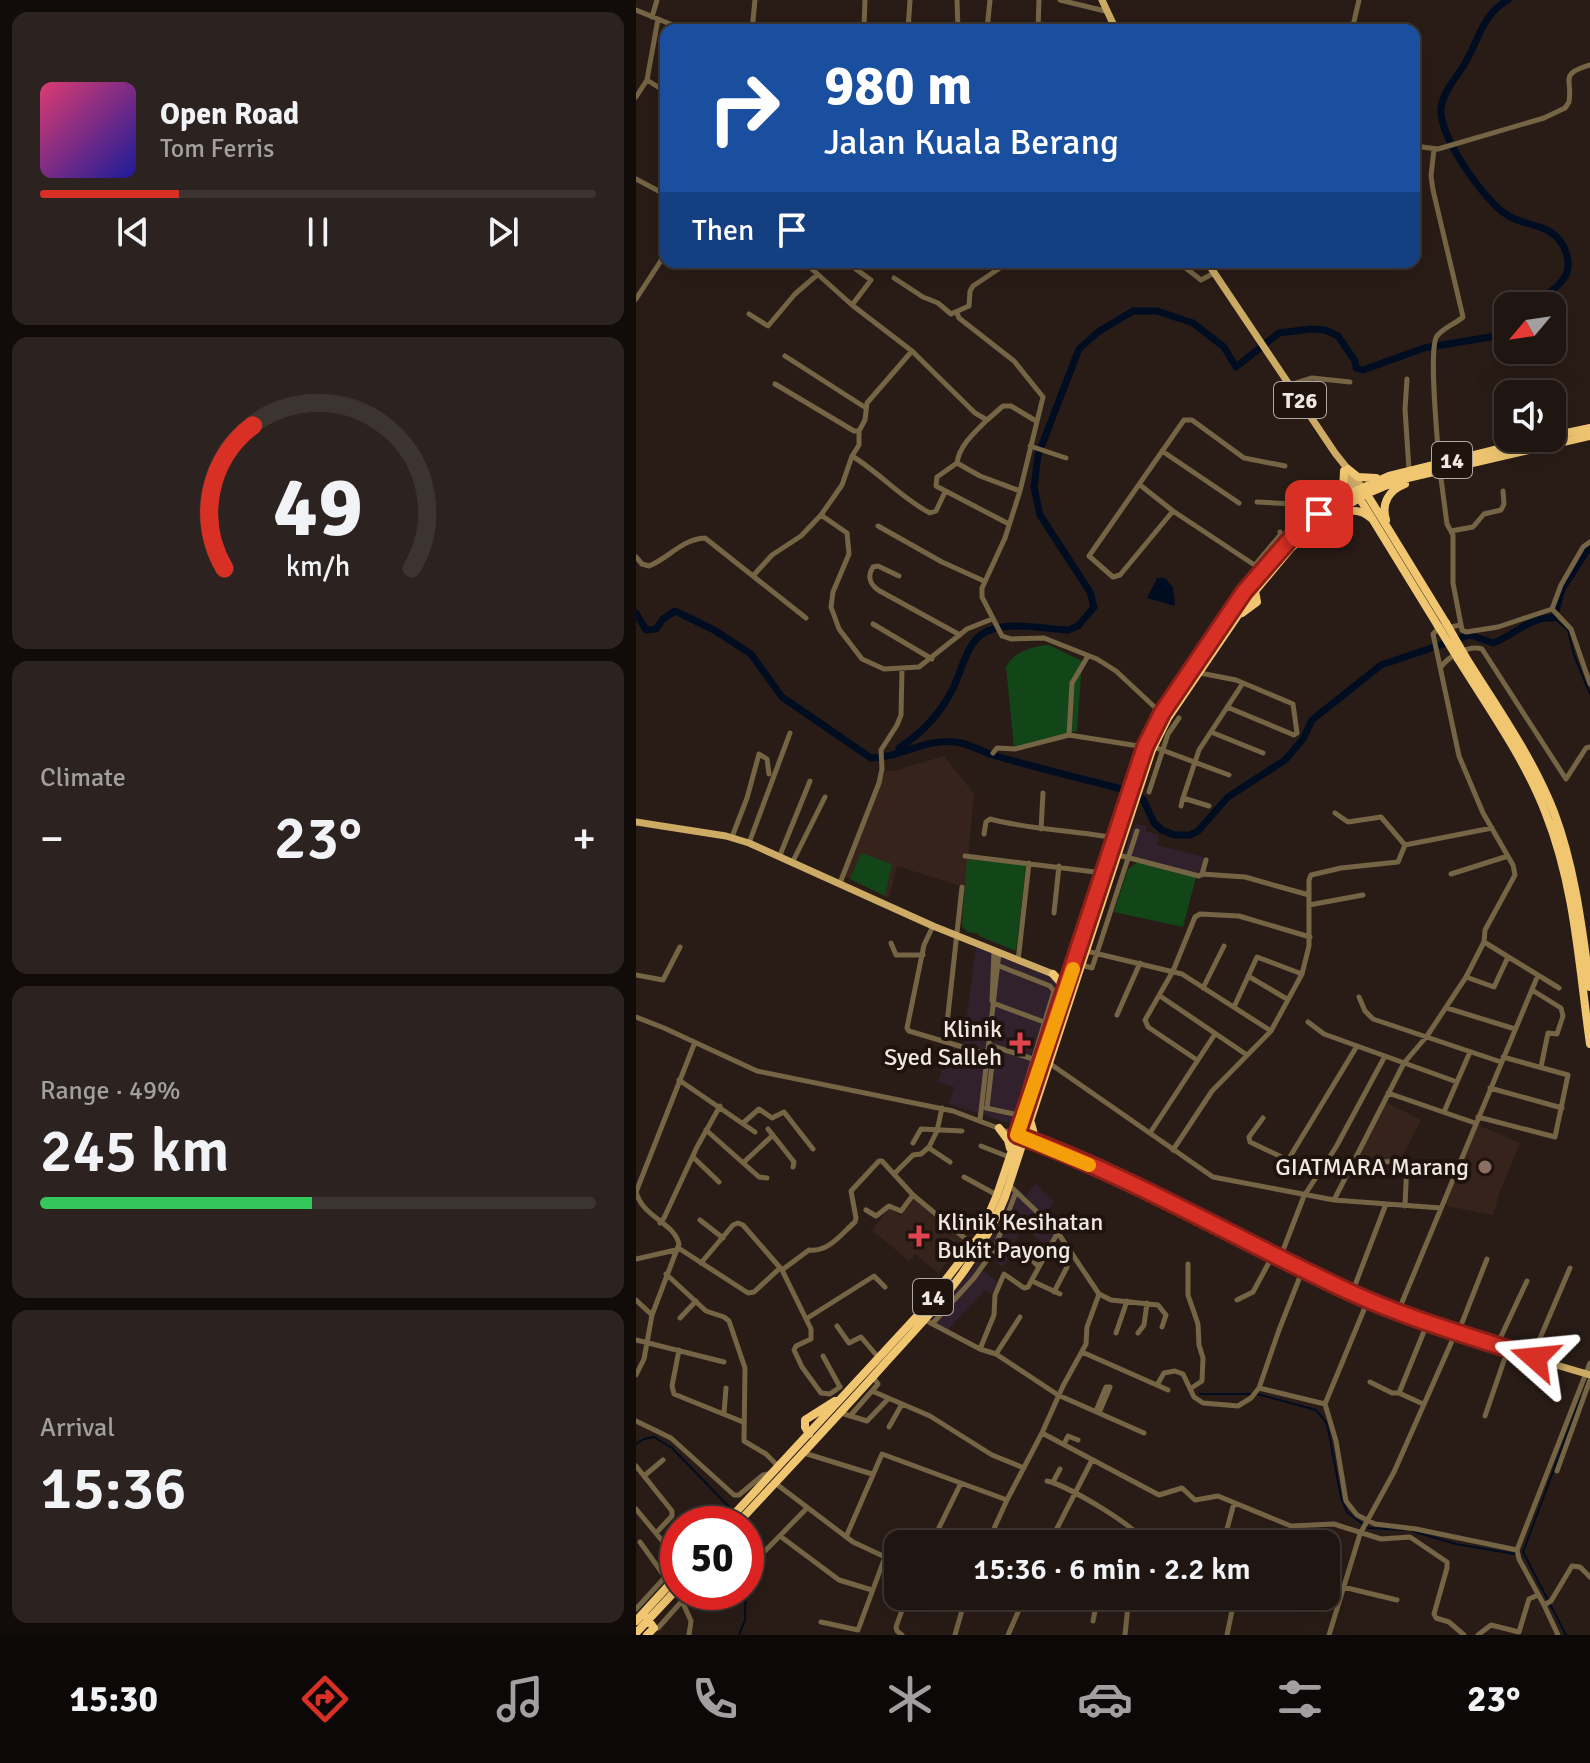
<!DOCTYPE html>
<html lang="en">
<head>
<meta charset="utf-8">
<style>
  :root { --surface:#1f1511; --page:#2c221f; --text:#f1f3f6; --muted:#a19f9f; --line:#3c3431; --accent:#d93025 }
  body { margin:0; font-family:Signika,sans-serif; background:var(--page); color:var(--text); height:100vh; display:flex; flex-direction:column; font-size:30px; white-space:nowrap }
  * { box-sizing:border-box; margin:0 }
  p { font-size:26px; color:var(--muted) }
  .icon { flex:none; width:44px; height:44px; fill:none; stroke:currentColor; stroke-width:2; stroke-linecap:round; stroke-linejoin:round }
  .map { position:relative; flex:1; overflow:hidden }
  .side { display:flex; flex-direction:column; gap:12px; padding:12px; background:#110c09; width:636px }
  .side>* { flex:none }
  .top-card { position:absolute; left:24px; top:24px; width:760px; height:244px; border-radius:16px; box-shadow:0 8px 32px #0002,0 0 0 2px var(--line); background:#1a4fa0; color:#fff; overflow:hidden }
  .needle { width:52px; rotate:241deg }
  .fabs { position:absolute; left:858px; top:292px; display:grid; gap:16px }
  .fabs a { display:grid; place-items:center; width:72px; height:72px; border-radius:16px; background:var(--surface); box-shadow:0 8px 32px #0002,0 0 0 2px var(--line); font-size:40px }
  .speed { position:absolute; left:24px; top:1506px; display:flex; gap:16px; font-size:40px; font-weight:700; text-align:center }
  .speed>* { display:grid; place-content:center; width:104px; height:104px; border-radius:50%; background:var(--surface); box-shadow:0 8px 32px #0002,0 0 0 2px var(--line); line-height:1 }
  .speed .limit { border:12px solid #d22; background:#fff; color:#111 }
  .pin { position:absolute; display:grid; place-items:center; width:68px; height:68px; color:#fff; margin:-34px; border-radius:16px; box-shadow:0 4px 12px #0006 }
  .me { position:absolute; width:88px; margin:-44px; rotate:288deg; stroke-linejoin:round; filter:drop-shadow(0 0 6px #0008) }
  .turn { display:flex; align-items:center; gap:28px; height:168px; padding:0 32px; font-size:36px }
  .turn .icon { width:104px; height:104px; stroke-width:2.5 }
  .turn b { display:block; font-size:56px; line-height:68px }
  .then { display:flex; align-items:center; height:76px; padding:0 32px; background:#0003; gap:16px; font-size:30px }
  .big { font-size:60px; font-weight:600; line-height:1.1 }
  .side .tile { flex:1; display:flex; flex-direction:column; justify-content:center; gap:12px; min-width:0; padding:0 28px; border-radius:16px; background:var(--page) }
  .side .dial { align-items:center; gap:0 }
  .dial svg { height:208px; overflow:visible; fill:none; stroke:var(--line); stroke-width:7; stroke-linecap:round; text-anchor:middle }
  .dial text { fill:var(--text); stroke:none }
  .song { display:flex; align-items:center; gap:24px }
  .cover { width:96px; height:96px; border-radius:12px; background:linear-gradient(135deg,hsl(340 70% 55%),hsl(240 70% 35%)) }
  .played { height:8px; border-radius:4px; background:linear-gradient(90deg,var(--accent) 25%,var(--line) 25%) }
  .keys { display:flex; justify-content:space-around; direction:ltr }
  .heat { display:flex; justify-content:space-between; align-items:center; font-size:44px; direction:ltr }
  .charge { height:12px; border-radius:6px; background:linear-gradient(90deg,#34c759 49%,var(--line) 0) }
  .trip { position:absolute; left:248px; top:1530px; width:456px; height:80px; border-radius:16px; background:var(--surface); box-shadow:0 8px 32px #0002,0 0 0 2px var(--line); font-weight:600; line-height:80px; text-align:center }
  .menu { display:flex; height:128px; justify-content:space-around; align-items:center; background:#0c0807; color:var(--muted) }
  .menu .icon { width:56px; height:56px }
  .menu .on { color:var(--accent) }
  .menu b { font-size:36px; color:var(--text) }
  main { display:flex; flex:1; min-height:0 }
  .map>svg:first-child { display:block }
  .commercial { fill:#30212c }
  .built { fill:#36241c }
  .green { fill:#124618 }
  .water { fill:#000d20 }
  .lines { fill:none; stroke-linecap:round; stroke-linejoin:round }
  .stream { stroke:#000d20; stroke-width:2 }
  .river { stroke:#000d20; stroke-width:7 }
  .minor { stroke:#756544; stroke-width:5 }
  .major { stroke:#cdab65; stroke-width:7 }
  .highway { stroke:#f0c671; stroke-width:8 }
  .highway-bridge { stroke:#f0c671; stroke-width:8 }
  .route-casing { stroke:#8d1f18; stroke-width:20 }
  .route { stroke:#d93025; stroke-width:14 }
  .slow { stroke:#f59e0b; stroke-width:14 }
  .health-dot { fill:#e0444e; stroke:#1f130e; stroke-width:3 }
  .education-dot { fill:#8d6e63; stroke:#1f130e; stroke-width:3 }
  .labels { text-anchor:middle; dominant-baseline:central; stroke-width:8; stroke-linejoin:round; paint-order:stroke }
  .shield { fill:#1f130e; stroke:#b1a7a3; stroke-width:2 }
  .shield-label { font-size:22px; font-weight:bold; fill:#f0e7e3 }
  .poi-label { font-size:24px; fill:#f0e7e3; stroke:#1f130e; text-anchor:end }
</style>
</head>
<body>
<main>
<section class="side">
<div class="tile">
<div class="song"><i class="cover"></i><div><b>Open Road</b><p>Tom Ferris</p></div></div>
<div class="played"></div>
<div class="keys"><svg class="icon" aria-label="previous" viewBox="0 0 24 24"><path d="M18 5L8 12l10 7zM5 5v14"/></svg><svg class="icon" aria-label="pause" viewBox="0 0 24 24"><path d="M8 5v14M16 5v14"/></svg><svg class="icon" aria-label="next" viewBox="0 0 24 24"><path d="M6 5l10 7-10 7zM19 5v14"/></svg></div>
</div>
<div class="tile dial"><svg viewBox="0 0 100 80">
<path d="M14 69A42 42 0 1 1 86 69"/>
<path d="M14 69A42 42 0 0 1 25 14" stroke="#d93025"/>
<text x="50" y="56" font-size="32" font-weight="700">49</text>
<text x="50" y="72" font-size="11">km/h</text>
</svg></div>
<div class="tile"><p>Climate</p>
<div class="heat"><a>−</a><b class="big">23°</b><a>+</a></div>
</div>
<div class="tile"><p>Range · 49%</p><b class="big">245 km</b><div class="charge"></div></div>
<div class="tile"><p>Arrival</p><b class="big">15:36</b></div>
</section>
<div class="map">
<svg width="954" height="1635" viewBox="0 0 954 1635">
  <rect width="100%" height="100%" fill="#291c17"/>
  <path class="commercial" d="M501,824l10,2 -1,5 13,4 -2,10 52,13 -5,21 -81,-21 10,-31z
    M340,946l74,31 8,8 2,7 -40,122 -12,9 -59,-19 5,-17 -16,-5 11,-41 14,4z
    M378,1184l12,12 9,-12 20,18 -11,12 13,14 -10,20 -25,-24 -10,29 -9,14 -14,-9 -7,12 16,12 -7,12 -7,-3 -38,41 -19,-10 46,-54 17,-28z"/>
  <path class="built" d="M308,756l30,38 -6,65 58,6 -10,86 -52,-22 -3,-6 3,-36 -67,-21 -8,32 -45,-22 41,-105h9z
    M750,1102l35,18 -20,39 -45,2z
    M842,1125l42,18 -20,48 -7,24 -46,-9 -2,-3z
    M278,1199l50,42 -26,32 -23,-19 -6,7 -37,-31 18,-22 10,8z"/>
  <path class="green" d="M413,645l33,16 -5,70 -63,16 -8,-80c7,-15 27,-21 43,-22z
    M225,853l31,11 -7,32 -35,-17z
    M331,859l59,6 -10,86 -37,-15v-2l-11,-2 -6,-6z
    M502,862l58,15 -13,50 -69,-15 14,-43z"/>
  <path class="water" d="M521,578h8l8,9 2,19 -28,-8z"/>
  <g class="lines">
    <path class="stream" d="M918,618l14,12 6,25 16,39
      M564,1394h51
      M621,1394l59,16 10,12 3,11 12,65 6,14 21,16 38,2
      M0,1444l8,-5 10,-2 18,11 62,64
      M776,1531l44,13 59,10
      M103,1635l6,-15 1,-48
      M930,1635l-43,-83 58,-155"/>
    <path class="river" d="M872,0c-27,15 -29,41 -44,65 -8,13 -21,27 -23,43 -3,27 43,93 66,107 12,8 28,9 40,15 18,9 29,36 14,52 -8,9 -19,16 -28,24
      M0,613l10,17 10,-1 7,-10 12,-8 39,19 37,24 31,43 89,61c29,0 54,-20 84,-16 14,1 27,10 41,14 45,13 92,24 137,36l10,7 11,24 8,7 12,5h16l8,-4 30,-34 57,-37 18,-21 9,-19 69,-55 89,-30 23,8c22,-8 37,-27 61,-25l8,-29 28,-43
      M263,748c20,-13 39,-32 51,-54 13,-21 15,-58 43,-65 22,-7 52,0 75,1l10,-4 16,-19 -4,-15 -50,-77 -6,-28 4,-32 41,-106 19,-17 35,-21h24l36,12 31,24 12,20 43,-34 32,-4 14,1 13,6 17,25 1,7 7,2 61,-22 72,-12 12,-7"/>
    <path class="minor" d="M321,0l1,30
      M424,0l45,11
      M0,10l49,20
      M16,17l5,-17
      M716,27l19,3
      M228,28l1,-28
      M116,30l3,-30
      M145,30l55,-3 41,3
      M272,30l2,-30
      M351,30l3,-30
      M402,30l1,-30
      M716,30l7,-30
      M759,30l3,-2
      M11,80l19,12
      M0,97l11,-17 11,-61
      M778,146l24,3 106,-31 21,-10 4,-6c4,-24 -11,-27 21,-37
      M798,149l-3,27 2,14 30,127c-8,7 -20,11 -26,19 -9,12 1,106 2,127
      M0,179l30,16
      M168,262l48,43 60,46 63,62 12,7 16,-14h8l25,15
      M210,262l25,18 -19,25
      M542,262l23,18 13,-7
      M258,278l29,19 15,6 13,11 18,-8 1,-15 3,-5 36,-24
      M0,299l30,-46
      M321,313l2,5 55,43 29,36 -23,94 -15,47 -23,50v9l20,39 9,3 33,-1 53,21 19,12 45,42
      M113,314l19,12 27,-32 22,-19
      M149,356l81,52
      M771,379l-2,30 4,61
      M139,384l79,47h5
      M654,385l22,-7 38,4
      M351,420c-12,12 -28,26 -30,43l23,13 40,15
      M394,446l36,12
      M526,451l77,52
      M216,456c28,17 49,42 78,57l6,-2 9,-19
      M321,463l-20,14 -1,9 73,38
      M804,471l7,53 6,11v48l9,47 4,2 32,-5 54,-18 19,20 19,55
      M504,485l33,26 89,59
      M621,502l56,3 6,8
      M537,511l-53,64 -7,2 -24,-21 95,-136h8l52,38 41,8
      M185,515l26,18 2,21 -16,38 -2,15 8,22 23,30 22,10 35,-2 48,-38 25,-10
      M242,526l64,36 42,19
      M815,531l22,-4 11,-13 17,-4 3,-6 -1,-13
      M0,557l6,7 7,2c20,-8 33,-27 56,-28l101,80
      M619,565l26,-31 -1,-2
      M117,576l19,-21 29,-19 20,-21 21,-30 10,-29 7,-11v-14l6,-11 2,-17 45,-52
      M263,576l-21,-10 -5,1c-6,9 -3,17 5,23l82,45
      M916,609l9,-24 22,-38 7,-5
      M237,624l59,35
      M805,667c8,-11 27,-22 41,-18l84,130 20,-31 4,-1
      M564,673l36,7 57,24 4,29 -3,2 -67,-28
      M575,732l52,21
      M433,735l3,-52 16,-27
      M518,747l75,28
      M357,753l4,-5 18,1 54,-14 76,12
      M513,792l19,-58 11,-16
      M545,806l2,-8
      M573,806l-26,-8 16,-48 44,-67
      M699,813l13,9 33,-5 24,28
      M405,829l2,-36
      M348,834l2,-12 4,-3c41,11 83,11 125,19
      M96,837l15,-39 12,-44 8,5 2,15
      M113,843l41,-110
      M144,855l30,-74
      M482,855l81,21 3,-2 4,-14
      M329,856l138,17
      M157,861l32,-64
      M566,874l43,3 64,18
      M815,874l57,-18
      M204,883l39,-100 3,-14 -1,-19 16,-25 4,-10 1,-46
      M673,905l54,-10
      M418,913l5,-47
      M297,926l-9,19 -17,83 2,3 77,23
      M848,942l75,46
      M255,943l5,12h27
      M450,951l96,23 89,57
      M382,961l11,-98
      M361,965l53,21 4,5 -29,96 7,2
      M446,965l10,3 45,-137
      M0,975l27,5 17,-33
      M612,976l39,23
      M830,977l28,10 14,-30
      M567,988l21,-42
      M896,990l29,18 2,8 -6,18 -9,-1 -7,34
      M524,996l87,59
      M723,997l6,14 8,8 128,43
      M356,1001l2,-50
      M357,1003l51,19
      M598,1007l23,-50 45,17
      M811,1008l68,21
      M481,1015l23,-52
      M0,1017l28,11 93,43 196,40 66,25
      M672,1022l16,12 133,48
      M309,1042l17,-155
      M356,1046l41,13
      M561,1060l-49,-33 -3,-7 28,-49 22,-54 5,-3 39,2 71,21
      M413,1063l164,114 121,23 107,8
      M43,1080l76,52
      M854,1088l72,20
      M752,1093l87,30
      M350,1108l28,6
      M351,1108l7,-61
      M808,1112l26,-60
      M842,1117l77,20 13,-62 -65,-18
      M627,1118l-14,19 1,5 38,18 35,10
      M344,1120l19,-167
      M107,1123l16,-14 13,9 12,-6 29,37
      M132,1129l26,33 -1,5
      M70,1130l53,47 8,1
      M514,1133l65,-99
      M277,1143l8,-14 41,2
      M345,1146l28,11
      M293,1148l21,14
      M537,1150l39,-59 59,-60 31,-57 7,-28v-66l2,-5 30,-7 57,-6 7,-17 87,-17
      M57,1157l26,25
      M652,1160l69,-114
      M108,1162l29,-27
      M717,1163l54,-2 -2,45
      M258,1174l19,-19 8,-1 8,-7 8,-16 5,-23
      M328,1177l33,18
      M373,1185l47,45 43,64 12,6 47,5 8,10 -4,12
      M698,1200l70,-137 23,-27 39,-59 18,-35 1,-12 30,-55 -2,-10 -30,-52 -24,-57 -26,-122 4,-4 23,-5
      M230,1210l10,6 13,-10 12,5 12,-16
      M64,1220l23,18
      M24,1223l4,-5 33,-71 23,-41
      M362,1242l16,12
      M381,1246l22,21
      M644,1258l24,-62 32,-49 49,-91
      M0,1259l44,-10 68,44 6,-1 26,-24
      M65,1263l32,-38 5,-2 5,2 39,45 29,59v10l-15,7 -2,4 8,17 19,26 9,1 10,-7
      M552,1264v31l10,29 1,21 4,13 -1,23 -12,8
      M146,1270l27,-20c19,3 32,-16 46,-28l1,-4 -5,-27 28,-30h3l31,34 60,50
      M30,1274l40,37 18,6 5,4 16,47 -1,73 22,13 12,12
      M396,1281l28,13
      M418,1292l13,-25
      M716,1293l34,-89
      M0,1300l16,15
      M601,1300l16,-8 20,-37
      M762,1312l140,-337
      M44,1318l16,-17
      M170,1319l68,-43 11,11
      M289,1320l55,29 16,5 62,41 86,38
      M296,1324l42,-46 20,-28 22,-58
      M201,1326l12,17 12,-6 17,20
      M480,1333l11,-32
      M502,1333l6,-8 3,-22
      M822,1333l29,-74
      M0,1340l88,22
      M861,1345l30,-64
      M344,1349l14,-34 1,-20 9,-21 20,14 4,-1 30,-55
      M43,1350l-7,36 2,8 69,28
      M446,1352l86,38
      M360,1354l24,-37
      M187,1356l17,31
      M896,1357l38,-89
      M954,1363l-73,187 2,9 25,46 7,-4 21,-35 8,1 10,10
      M0,1375l8,-16 8,-44 27,-71c-5,-22 -36,-26 -43,-52l59,-150
      M734,1382l22,11h7l28,-69
      M521,1385l7,-12 11,-2 8,3 11,23 9,6 35,3 13,-8 8,-10 20,-58 24,-61
      M623,1388l66,16
      M236,1391l58,25 62,39 32,13
      M763,1393l24,11
      M689,1404l11,37 10,60 11,14 18,9 41,5 101,21
      M689,1404l43,-104
      M460,1411l10,-24h4
      M88,1413l2,-25
      M205,1413l26,8 21,-22
      M463,1413l11,-26
      M214,1416l28,-32 -5,-7
      M849,1416l23,-67
      M0,1421l35,17 63,57h5l24,-20 10,-2
      M253,1427l13,-23
      M406,1433l117,62 23,-7 13,12 23,-4 73,30 43,-2 47,15 29,-2 37,25v6l-13,46 2,4 13,4 15,13
      M428,1444l4,-8 10,4
      M168,1453l68,21
      M0,1466l36,45v5l-16,17
      M921,1471l33,-91
      M8,1476l19,-16
      M411,1481c20,4 91,46 99,63
      M417,1482l7,-13
      M139,1483l78,59 45,21
      M0,1509l42,51
      M78,1524l10,-11
      M144,1536l59,44 33,10
      M210,1537l36,-83 125,46
      M4,1542l25,35
      M295,1544l30,-61
      M351,1544l20,-44 35,-67 21,-47 23,-42 1,-17 12,-33
      M413,1544l43,-84
      M587,1544l11,-41
      M128,1552l43,-44
      M707,1587l54,13
      M42,1592l13,29 -2,14
      M470,1596l23,4
      M580,1596l13,5 4,5 -6,29
      M908,1605l14,30
      M0,1609l42,-46
      M457,1621l5,-25
      M185,1622l37,8 27,-73
      M18,1628h4l24,-27
      M266,1635l-5,-4 -1,-4 11,-31
      M319,1635l11,-39
      M372,1635l17,-39
      M489,1635l4,-39
      M693,1635l31,-101 34,-62 62,-140
      M842,1635l13,-10 28,7 10,-33 9,-4"/>
    <path class="major" d="M466,0l14,30
      M571,262l128,191 27,34
      M709,472l11,19
      M0,822l90,14 23,7 184,83 120,48
      M389,1138c114,42 219,106 329,156 75,34 157,58 236,81"/>
    <path class="highway" d="M916,436l38,-8
      M712,469l10,8 18,1
      M729,491l81,132
      M721,494l81,132
      M699,500l8,-10 1,-19
      M703,513c11,-4 23,-3 32,5
      M750,520c-5,-17 3,-30 19,-36
      M606,613l15,-11 -2,-11
      M829,656c31,50 67,100 89,156 21,56 28,116 36,175
      M822,659c31,50 67,100 88,155 29,73 33,153 44,230
      M417,974l8,9 2,12
      M395,1123l4,15 9,7
      M363,1128l9,12 2,8
      M173,1434l-4,-7v-7l30,-19
      M89,1524l194,-210 60,-77 18,-42 66,-196 82,-252 17,-34 82,-121 47,-54 28,-24 37,-23 33,-15 154,-38
      M101,1524c50,-54 101,-108 150,-163 46,-50 93,-99 118,-164l147,-447 16,-32 83,-122 40,-48 32,-28 43,-26 33,-14 191,-44
      M10,1617l8,11 -7,7
      M0,1621l42,-46
      M0,1633l42,-45"/>
    <path class="highway-bridge" d="M810,623l19,33
      M802,626l20,33"/>
  </g>
  <g class="lines">
    <g class="route-casing">
      <path id="route" d="M683,514l-28,24 -47,54 -82,121 -17,34 -12,36 -116,352c116,42 223,106 335,158 59,27 122,44 183,65"/>
    </g>
    <use href="#route" class="route"/>
    <path class="slow" d="M437,969l-56,166 72,30"/>
  </g>
  <g class="health-dot">
    <path d="M380 1031h8v8h8v8h-8v8h-8v-8h-8v-8h8z"/>
    <path d="M279 1224h8v8h8v8h-8v8h-8v-8h-8v-8h8z"/>
  </g>
  <circle class="education-dot" cx="849" cy="1167" r="8"/>
  <g class="labels">
    <g class="shield">
      <rect x="638" y="382" width="52" height="36" rx="6"/>
      <rect x="796" y="442" width="40" height="36" rx="6"/>
      <rect x="277" y="1279" width="40" height="36" rx="6"/>
    </g>
    <g class="shield-label">
      <text x="664" y="400">T26</text>
      <text x="816" y="460">14</text>
      <text x="297" y="1297">14</text>
    </g>
    <g class="poi-label">
      <text x="366" y="1029">Klinik<tspan x="366" dy="28">Syed Salleh</tspan></text>
      <text x="833" y="1167">GIATMARA Marang</text>
      <text x="301" y="1222" text-anchor="start">Klinik Kesihatan<tspan x="301" dy="28">Bukit Payong</tspan></text>
    </g>
  </g>
</svg>
<div class="fabs">
<a><svg class="needle" viewBox="-14 -14 28 28"><path d="M0-13l5 13h-10z" fill="#e53935"/><path d="M0 13l5-13h-10z" fill="#a19f9f"/></svg></a>
<a><svg class="icon" aria-label="sound" viewBox="0 0 24 24"><path d="M4 9h4l5-4v14l-5-4H4zM17 9q2 3 0 6"/></svg></a>
</div>
<div class="speed"><div class="limit">50</div></div>
<div class="pin" style="left:683px;top:514px;background:#d93025"><svg class="icon" aria-label="arrive" viewBox="0 0 24 24"><path d="M6 21V4h12l-3 4 3 4H6"/></svg></div>
<svg class="me" style="left:899px;top:1358px" viewBox="-20 -20 40 40"><path d="M0-17L14 15 0 8-14 15z" fill="#d93025" stroke="#fff" stroke-width="4"/></svg>
<div class="trip">15:36 · 6 min · 2.2 km</div>
<div class="top-card">
<div class="turn"><svg class="icon" aria-label="right" viewBox="0 0 24 24"><path d="M7 20v-9h11M14 6l5 5-5 5"/></svg><div><b>980 m</b>Jalan Kuala Berang</div></div>
<div class="then">Then<svg class="icon" aria-label="arrive" viewBox="0 0 24 24"><path d="M6 21V4h12l-3 4 3 4H6"/></svg></div>
</div>
</div>
</main>
<nav class="menu">
<b>15:30</b>
<svg class="icon on" aria-label="directions" viewBox="0 0 24 24"><path d="M12 3l9 9-9 9-9-9zM9 14v-3h6M13 9l2 2-2 2"/></svg>
<svg class="icon" aria-label="music" viewBox="0 0 24 24"><path d="M9 18V5l10-2v13"/><circle cx="6" cy="18" r="3"/><circle cx="16" cy="16" r="3"/></svg>
<svg class="icon" aria-label="phone" viewBox="0 0 24 24"><path d="M5 4h4l2 5-3 2q2 4 5 5l2-3 5 2v4C11 20 4 13 5 4z"/></svg>
<svg class="icon" aria-label="climate" viewBox="0 0 24 24"><path d="M12 3v18M4 7l16 10M4 17L20 7"/></svg>
<svg class="icon" aria-label="car" viewBox="0 0 24 24"><path d="M5 17H2v-5l4-1 3-4h7l3 4 3 1v5h-3M9 17h6M6 11h13"/><circle cx="7" cy="17" r="2"/><circle cx="17" cy="17" r="2"/></svg>
<svg class="icon" aria-label="filters" viewBox="0 0 24 24"><path d="M4 7h16M4 17h16"/><circle cx="9" cy="7" r="2"/><circle cx="15" cy="17" r="2"/></svg>
<b>23°</b>
</nav>
</body>
</html>
